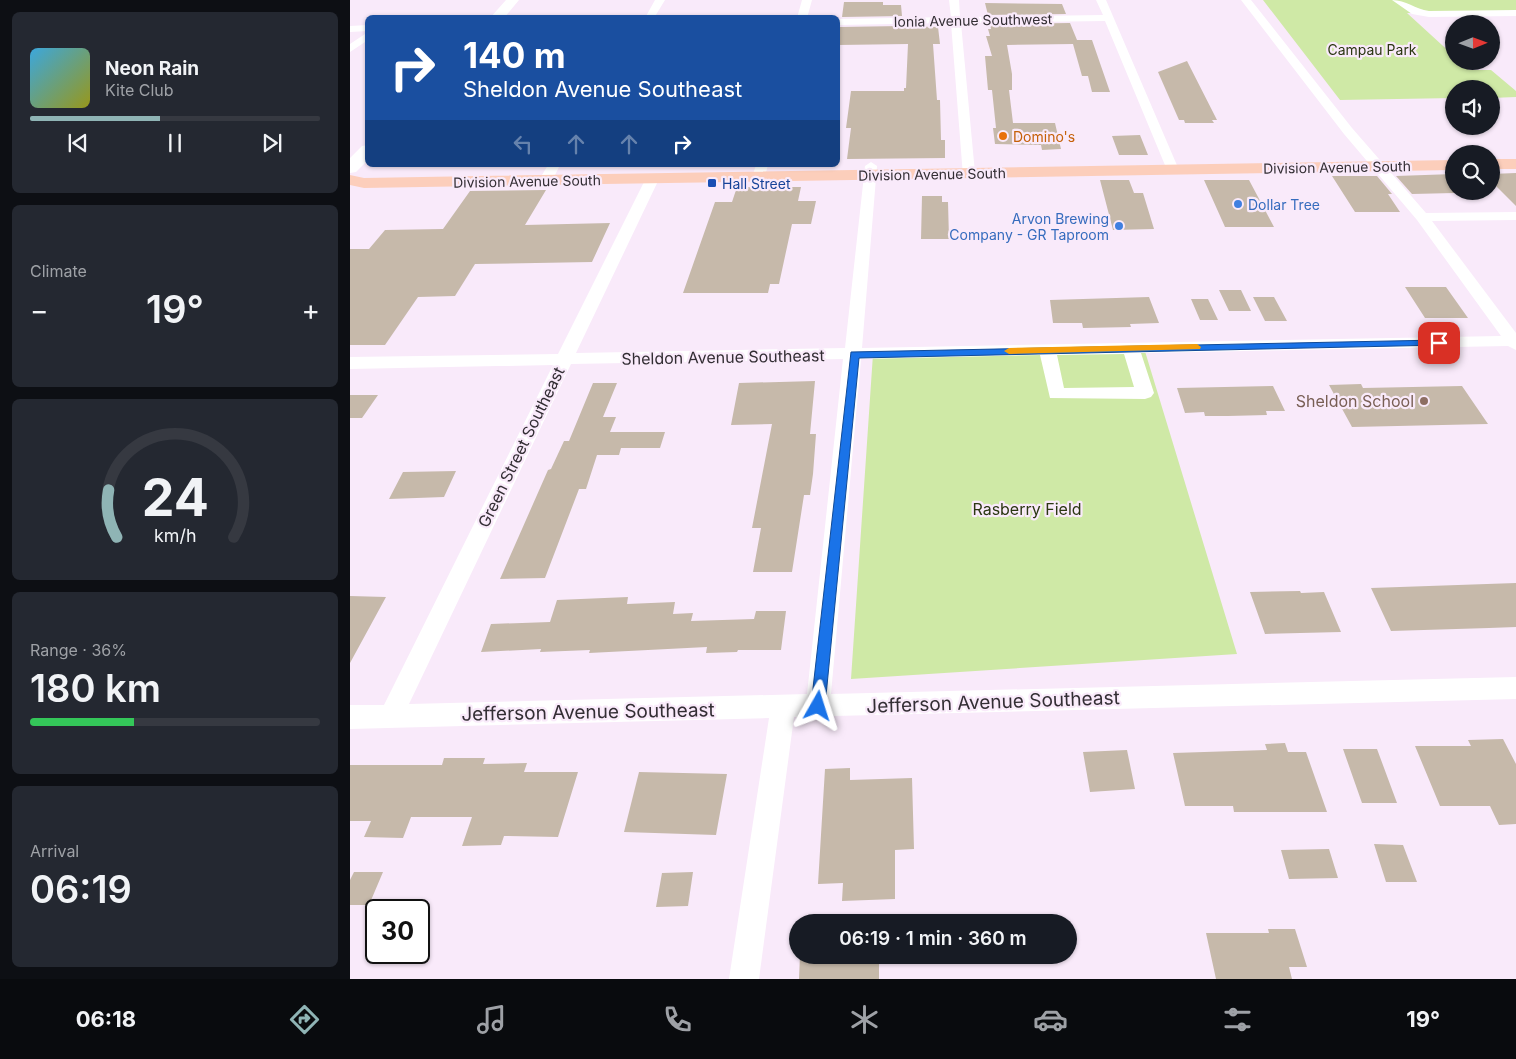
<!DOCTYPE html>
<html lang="en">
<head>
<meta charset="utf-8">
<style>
  :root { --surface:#171b24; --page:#242831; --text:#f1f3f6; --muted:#9ea1a6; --line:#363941; --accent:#8fb4b5 }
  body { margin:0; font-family:Inter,sans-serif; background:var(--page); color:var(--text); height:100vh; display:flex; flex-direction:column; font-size:19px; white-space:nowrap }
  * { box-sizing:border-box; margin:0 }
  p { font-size:16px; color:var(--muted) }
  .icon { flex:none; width:28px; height:28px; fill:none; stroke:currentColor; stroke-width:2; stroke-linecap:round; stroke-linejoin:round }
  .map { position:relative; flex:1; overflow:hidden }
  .side { display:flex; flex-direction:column; gap:12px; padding:12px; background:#0d0f14; width:350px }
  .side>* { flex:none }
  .banner { position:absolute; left:15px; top:15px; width:475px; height:152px; border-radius:8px; box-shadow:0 1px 4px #0004; background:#1a4fa0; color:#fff; overflow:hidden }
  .needle { width:32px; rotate:89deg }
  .controls { position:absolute; left:1095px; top:15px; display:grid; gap:10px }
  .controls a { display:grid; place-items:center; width:55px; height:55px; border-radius:50%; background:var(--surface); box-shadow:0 1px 4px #0004; font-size:25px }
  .speed { position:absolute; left:15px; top:899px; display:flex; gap:10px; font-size:25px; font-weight:700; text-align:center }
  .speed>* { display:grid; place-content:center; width:65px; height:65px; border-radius:50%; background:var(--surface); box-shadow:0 1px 4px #0004; line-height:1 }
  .speed .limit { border:2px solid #111; border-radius:8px; background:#fff; color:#111 }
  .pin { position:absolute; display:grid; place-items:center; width:42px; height:42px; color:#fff; margin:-21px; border-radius:10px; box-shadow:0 2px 8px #0006 }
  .me { position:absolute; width:55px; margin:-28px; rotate:6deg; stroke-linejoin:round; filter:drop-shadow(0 0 4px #0008) }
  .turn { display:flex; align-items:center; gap:18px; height:105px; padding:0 15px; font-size:22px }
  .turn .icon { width:65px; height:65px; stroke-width:2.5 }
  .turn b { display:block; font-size:35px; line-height:42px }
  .lanes { display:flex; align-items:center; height:48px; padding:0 15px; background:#0003; justify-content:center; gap:25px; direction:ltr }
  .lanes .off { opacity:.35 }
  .big { font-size:38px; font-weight:600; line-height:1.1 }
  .side .widget { flex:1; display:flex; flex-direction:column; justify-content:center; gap:8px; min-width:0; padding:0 18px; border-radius:8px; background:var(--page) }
  .side .dial { align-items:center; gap:0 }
  .dial svg { height:130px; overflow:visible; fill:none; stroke:var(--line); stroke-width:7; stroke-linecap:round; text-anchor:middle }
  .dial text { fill:var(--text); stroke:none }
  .song { display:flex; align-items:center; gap:15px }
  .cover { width:60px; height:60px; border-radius:8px; background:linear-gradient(135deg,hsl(200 70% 55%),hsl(60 70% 35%)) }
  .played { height:5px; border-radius:2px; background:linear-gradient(90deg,var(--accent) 45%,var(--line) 45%) }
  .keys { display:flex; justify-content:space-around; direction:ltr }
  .heat { display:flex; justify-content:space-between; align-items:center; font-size:28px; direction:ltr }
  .charge { height:8px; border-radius:4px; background:linear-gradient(90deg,#34c759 36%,var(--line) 0) }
  .trip { position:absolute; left:439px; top:914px; width:288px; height:50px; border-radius:25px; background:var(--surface); box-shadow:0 1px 4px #0004; font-weight:600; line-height:50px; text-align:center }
  .tabs { display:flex; height:80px; justify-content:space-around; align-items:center; background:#090b0e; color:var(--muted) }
  .tabs .icon { width:35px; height:35px }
  .tabs .active { color:var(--accent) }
  .tabs b { font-size:22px; color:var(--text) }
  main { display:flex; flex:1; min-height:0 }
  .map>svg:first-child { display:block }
  .green { fill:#cfe9a6 }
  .building { fill:#c6b9aa }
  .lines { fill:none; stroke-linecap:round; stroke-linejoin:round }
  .minor { fill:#fff; fill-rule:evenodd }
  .secondary { fill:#fff; fill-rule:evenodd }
  .primary { fill:#fccebb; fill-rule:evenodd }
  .route { fill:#1a73e8; stroke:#114b97 }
  .slow { fill:#f59e0b }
  .food-dot { fill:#e8710a; stroke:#f9eafa; stroke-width:2 }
  .transit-dot { fill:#1a4fb4; stroke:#f9eafa; stroke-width:2 }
  .shop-dot { fill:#3f7fe0; stroke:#f9eafa; stroke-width:2 }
  .education-dot { fill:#8d6e63; stroke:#f9eafa; stroke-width:2 }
  .labels { text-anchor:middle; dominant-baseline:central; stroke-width:4.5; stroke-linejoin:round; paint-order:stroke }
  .far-street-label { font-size:14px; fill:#332e34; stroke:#f9eafa }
  .far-park-label { font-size:14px; fill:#2b3712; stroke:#f9eafa }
  .far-food-label { font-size:14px; fill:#c56008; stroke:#f9eafa; text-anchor:start }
  .far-transit-label { font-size:14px; fill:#164399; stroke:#f9eafa; text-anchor:start }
  .far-shop-label { font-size:14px; fill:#366cbe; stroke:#f9eafa; text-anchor:start }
  .street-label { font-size:16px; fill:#332e34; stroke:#f9eafa }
  .education-label { font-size:16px; fill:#785e54; stroke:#f9eafa; text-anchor:end }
  .park-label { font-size:16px; fill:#2b3712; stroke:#f9eafa }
  .near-street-label { font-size:19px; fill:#332e34; stroke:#f9eafa }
</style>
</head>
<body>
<main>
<section class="side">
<div class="widget">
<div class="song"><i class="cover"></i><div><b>Neon Rain</b><p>Kite Club</p></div></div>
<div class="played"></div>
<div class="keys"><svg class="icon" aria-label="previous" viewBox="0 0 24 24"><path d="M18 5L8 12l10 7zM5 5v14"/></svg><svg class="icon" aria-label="pause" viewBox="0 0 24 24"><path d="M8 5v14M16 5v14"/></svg><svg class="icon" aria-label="next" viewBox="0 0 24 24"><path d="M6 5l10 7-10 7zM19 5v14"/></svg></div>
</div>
<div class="widget"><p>Climate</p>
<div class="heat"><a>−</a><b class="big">19°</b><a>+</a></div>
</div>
<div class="widget dial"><svg viewBox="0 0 100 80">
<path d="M14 69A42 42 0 1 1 86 69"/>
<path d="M14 69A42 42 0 0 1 9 40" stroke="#8fb4b5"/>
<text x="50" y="56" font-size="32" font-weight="700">24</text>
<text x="50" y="72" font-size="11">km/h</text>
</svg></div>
<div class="widget"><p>Range · 36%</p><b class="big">180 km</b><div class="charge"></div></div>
<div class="widget"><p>Arrival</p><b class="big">06:19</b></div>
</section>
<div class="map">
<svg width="1166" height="979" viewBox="0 0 1166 979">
  <rect width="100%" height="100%" fill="#f9eafa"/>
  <path class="green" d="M913,0h253v11l-109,2 47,43v5h5l10,9h22l25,21v6l-25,1v-9h-37v9l-114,2z
    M794,348l93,306 -386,25 22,-325z"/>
  <path class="building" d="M494,2h39v3h18l1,11 -60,1z
    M635,3l77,1 4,10 -78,1z
    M720,23l7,17h15l18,52h-18l-4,-16h-6l-9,-32 -66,1 5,29v16h-3l4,33h42l6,26 -19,1 -1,-5 -46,-1 -2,-16h3l-4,-38h-4l-3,-34h7l-6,-20h4l-2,-7h3l-1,-5z
    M552,26l36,1 2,17h-7l4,56h3l1,40h4v18l-98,1 4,-31h-5l5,-37h53v-3h2l2,-44 -70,1 2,-18z
    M837,61l30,59h-5l2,3h-29l-1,-3h-5l-21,-48z
    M790,135l8,20h-29l-7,-19z
    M1166,173v33l-25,-25v-7z
    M1104,174v19l-42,1 -16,-18z
    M982,176h45l15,18h-4l12,18h-45z
    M750,180h29l5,13h9l11,36 -41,1z
    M854,180h45l25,47h-49z
    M387,187h64l-3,14h18l-5,23h-19l-13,60h-9l-2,9h-85l32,-91h17z
    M196,190l-21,35 85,-2 -18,39 -117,2 -20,32 -37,1 -33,48h-35v-96h19l16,-19 58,-1 27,-38z
    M572,196h20v6h6l1,37h-28z
    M1055,287h41l22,31h-43z
    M869,290h22l10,21h-22z
    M799,297l10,26 -29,1 1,3 -48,1 -1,-5h-29l-3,-23z
    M903,297h21l13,24h-22z
    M841,299h17l10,21h-18z
    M465,381l-5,53h6l-3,40 -3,21h-6l-12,77h-39l8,-44h-9l20,-104 -41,1 8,-42z
    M243,383h24l-14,34h13l-6,15h55l-5,16h-39l-2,7h-22l-11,34h-7l-34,89 -45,1 48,-109 3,-1 13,-28h5z
    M1011,384l2,4 99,-2 26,38 -136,3 -23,-42z
    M923,386l12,25h-19l1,4 -39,1h-23l-1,-4 -19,1 -8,-25z
    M0,395h28l-16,23h-12z
    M106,471l-12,26 -55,2 14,-27z
    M1166,583v44l-27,1 -98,3 -20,-43z
    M950,591l1,2 23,-1 17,40 -76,2 -15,-42z
    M0,596l36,1 -36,66z
    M278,597l-1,7 48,-2 -2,12 20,-1 -2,8 63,-2 2,-8h30l-5,39h-43l-1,2 -31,1 1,-6 -118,6 1,-3 -50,2 1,-3 -60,3 10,-28 59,-2 7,-22z
    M1153,739l13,25v60l-17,1 -9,-19h-50l-25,-60h56l-3,-6z
    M935,743l3,9h18l21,60h-93l-1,-6h-48l-12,-53 94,-3 -2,-6z
    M993,749h34l20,54h-35z
    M777,750l8,39 -45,3 -7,-40z
    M94,758h41l-2,6 44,-1 -3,9h54l-20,65 -54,-1 -3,9 -39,1 10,-29h-61l-8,21 -39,-1 7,-16h-21v-56h92z
    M500,768v12l62,-2 2,71 -19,1v49l-53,2 1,-18 -25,1 7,-115z
    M289,772l88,2 -11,61 -92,-3z
    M1024,844l29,1 14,37h-31z
    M979,849l9,29 -49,1 -8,-29z
    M4,872h29l-14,33h-19v-25z
    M343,872l-5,34 -32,1 6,-34z
    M918,929h27l12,38h-18l3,12h-76l-10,-46h63z
    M450,955h79v24h-80z"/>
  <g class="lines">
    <path class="minor" d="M305,0h10l-11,18h-9z
      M452,0h10l-5,18h-10z
      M599,0h10l1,17 143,-2 -7,-15h10l73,170 -1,3h-10l-1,-3 -62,-149 -144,2 14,150 -2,3h-10l-12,-153 -113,2v-6l113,-2z
      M891,0h10l101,128 74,85 90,-1v8l-84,1 84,112v17l-8,-4 -367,7 13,40 -3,4 -6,2 -95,-1 -10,-43 -179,4 -30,335 685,-17v22l-722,18 -35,262h-30l40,-261 -419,11v-24h34l169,-340 -203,4v-12l208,-3 89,-178 5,-1 7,4 -83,174 269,-5 20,-182 6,-4 6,4 -15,182 639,-12 -84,-116 -73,-86zM774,354l10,33 -70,1 -7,-33zM493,359l-36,335 -398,10 162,-340z
      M1042,0c14,0 23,9 37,11l87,-1v6l-87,1 -17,-3z
      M18,25v6l-18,1v-6z
      M18,32v8l-18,12v-8z
      M198,165h12l-9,18 -5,1 -7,-4z
      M406,165h12l-4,15 -5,1 -7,-4z"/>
    <path class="secondary" d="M156,0h13l-15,18h-14z
      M18,145v15l-12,12 -6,1v-15l12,-12z"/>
    <path class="primary" d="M1141,159h25v10h-25z
      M1104,160v10l-1090,18 -14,-3v-10l14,3z"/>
  </g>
  <path class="route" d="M1089,340l5,3 -2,2 -583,13 -34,348 -2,5 -5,2 -5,-2 -2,-5 40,-354z"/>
  <path class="slow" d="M847,344l4,3 -1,2 -191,5 -5,-3 5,-3z"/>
  <circle class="food-dot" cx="653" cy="136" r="5"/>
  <rect class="transit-dot" x="357" y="178" width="10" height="10" rx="2.5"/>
  <g class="shop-dot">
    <circle cx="888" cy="204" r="5"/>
    <circle cx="769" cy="226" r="5"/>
  </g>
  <circle class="education-dot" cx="1074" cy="401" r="5"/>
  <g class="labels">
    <g class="far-street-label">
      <text transform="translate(623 20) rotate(-1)">Ionia Avenue Southwest</text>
      <text transform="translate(987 167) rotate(-1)">Division Avenue South</text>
      <text transform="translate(582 174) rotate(-1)">Division Avenue South</text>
      <text transform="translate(177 181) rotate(-1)">Division Avenue South</text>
    </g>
    <g class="far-park-label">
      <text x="1022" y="49">Campau Park</text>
    </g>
    <g class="far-food-label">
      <text x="663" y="136">Domino's</text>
    </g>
    <g class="far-transit-label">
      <text x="372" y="183">Hall Street</text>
    </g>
    <g class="far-shop-label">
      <text x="898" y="204">Dollar Tree</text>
      <text x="759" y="218" text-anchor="end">Arvon Brewing<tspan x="759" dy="16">Company - GR Taproom</tspan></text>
    </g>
    <g class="street-label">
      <text transform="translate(373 357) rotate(-1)">Sheldon Avenue Southeast</text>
      <text transform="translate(171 447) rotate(-64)">Green Street Southeast</text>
    </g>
    <g class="education-label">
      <text x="1064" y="401">Sheldon School</text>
    </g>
    <g class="park-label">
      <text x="677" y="509">Rasberry Field</text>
    </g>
    <g class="near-street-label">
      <text transform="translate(643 702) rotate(-2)">Jefferson Avenue Southeast</text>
      <text transform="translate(238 712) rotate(-1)">Jefferson Avenue Southeast</text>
    </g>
  </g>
</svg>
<div class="controls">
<a><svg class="needle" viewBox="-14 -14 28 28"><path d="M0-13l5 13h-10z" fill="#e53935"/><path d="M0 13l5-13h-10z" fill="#9ea1a6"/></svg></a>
<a><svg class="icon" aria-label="sound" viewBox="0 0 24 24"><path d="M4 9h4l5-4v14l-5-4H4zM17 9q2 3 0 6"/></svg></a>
<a><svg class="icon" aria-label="search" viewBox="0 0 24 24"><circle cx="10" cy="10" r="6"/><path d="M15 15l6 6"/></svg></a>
</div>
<div class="speed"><div class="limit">30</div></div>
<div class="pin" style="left:1089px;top:343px;background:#d93025"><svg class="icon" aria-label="arrive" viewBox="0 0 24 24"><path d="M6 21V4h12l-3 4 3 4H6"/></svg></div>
<svg class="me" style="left:468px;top:706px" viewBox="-20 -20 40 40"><path d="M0-17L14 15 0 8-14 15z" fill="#1a73e8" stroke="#fff" stroke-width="4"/></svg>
<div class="trip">06:19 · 1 min · 360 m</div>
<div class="banner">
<div class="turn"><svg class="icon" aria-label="right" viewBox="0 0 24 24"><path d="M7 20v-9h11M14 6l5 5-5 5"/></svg><div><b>140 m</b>Sheldon Avenue Southeast</div></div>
<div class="lanes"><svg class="icon off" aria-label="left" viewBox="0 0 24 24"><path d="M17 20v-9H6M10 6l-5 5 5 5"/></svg><svg class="icon off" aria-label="ahead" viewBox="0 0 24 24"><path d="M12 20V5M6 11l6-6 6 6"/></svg><svg class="icon off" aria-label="ahead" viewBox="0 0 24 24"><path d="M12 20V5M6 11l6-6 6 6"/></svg><svg class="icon" aria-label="right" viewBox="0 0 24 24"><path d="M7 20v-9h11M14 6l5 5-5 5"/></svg></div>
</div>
</div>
</main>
<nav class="tabs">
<b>06:18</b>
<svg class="icon active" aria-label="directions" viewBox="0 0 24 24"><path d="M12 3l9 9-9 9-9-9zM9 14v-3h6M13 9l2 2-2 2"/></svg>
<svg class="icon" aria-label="music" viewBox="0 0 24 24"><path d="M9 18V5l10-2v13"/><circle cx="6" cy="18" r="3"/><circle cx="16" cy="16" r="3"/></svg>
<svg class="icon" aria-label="phone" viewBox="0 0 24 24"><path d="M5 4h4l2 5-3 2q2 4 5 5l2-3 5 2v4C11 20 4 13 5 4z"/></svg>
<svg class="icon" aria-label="climate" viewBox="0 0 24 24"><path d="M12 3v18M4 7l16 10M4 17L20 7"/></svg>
<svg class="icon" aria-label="car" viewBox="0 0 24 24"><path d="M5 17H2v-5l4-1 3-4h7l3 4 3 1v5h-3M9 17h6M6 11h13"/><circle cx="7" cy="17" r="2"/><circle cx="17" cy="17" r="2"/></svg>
<svg class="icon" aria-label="filters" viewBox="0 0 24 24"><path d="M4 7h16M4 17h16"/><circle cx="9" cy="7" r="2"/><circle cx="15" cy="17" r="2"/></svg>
<b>19°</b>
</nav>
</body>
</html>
